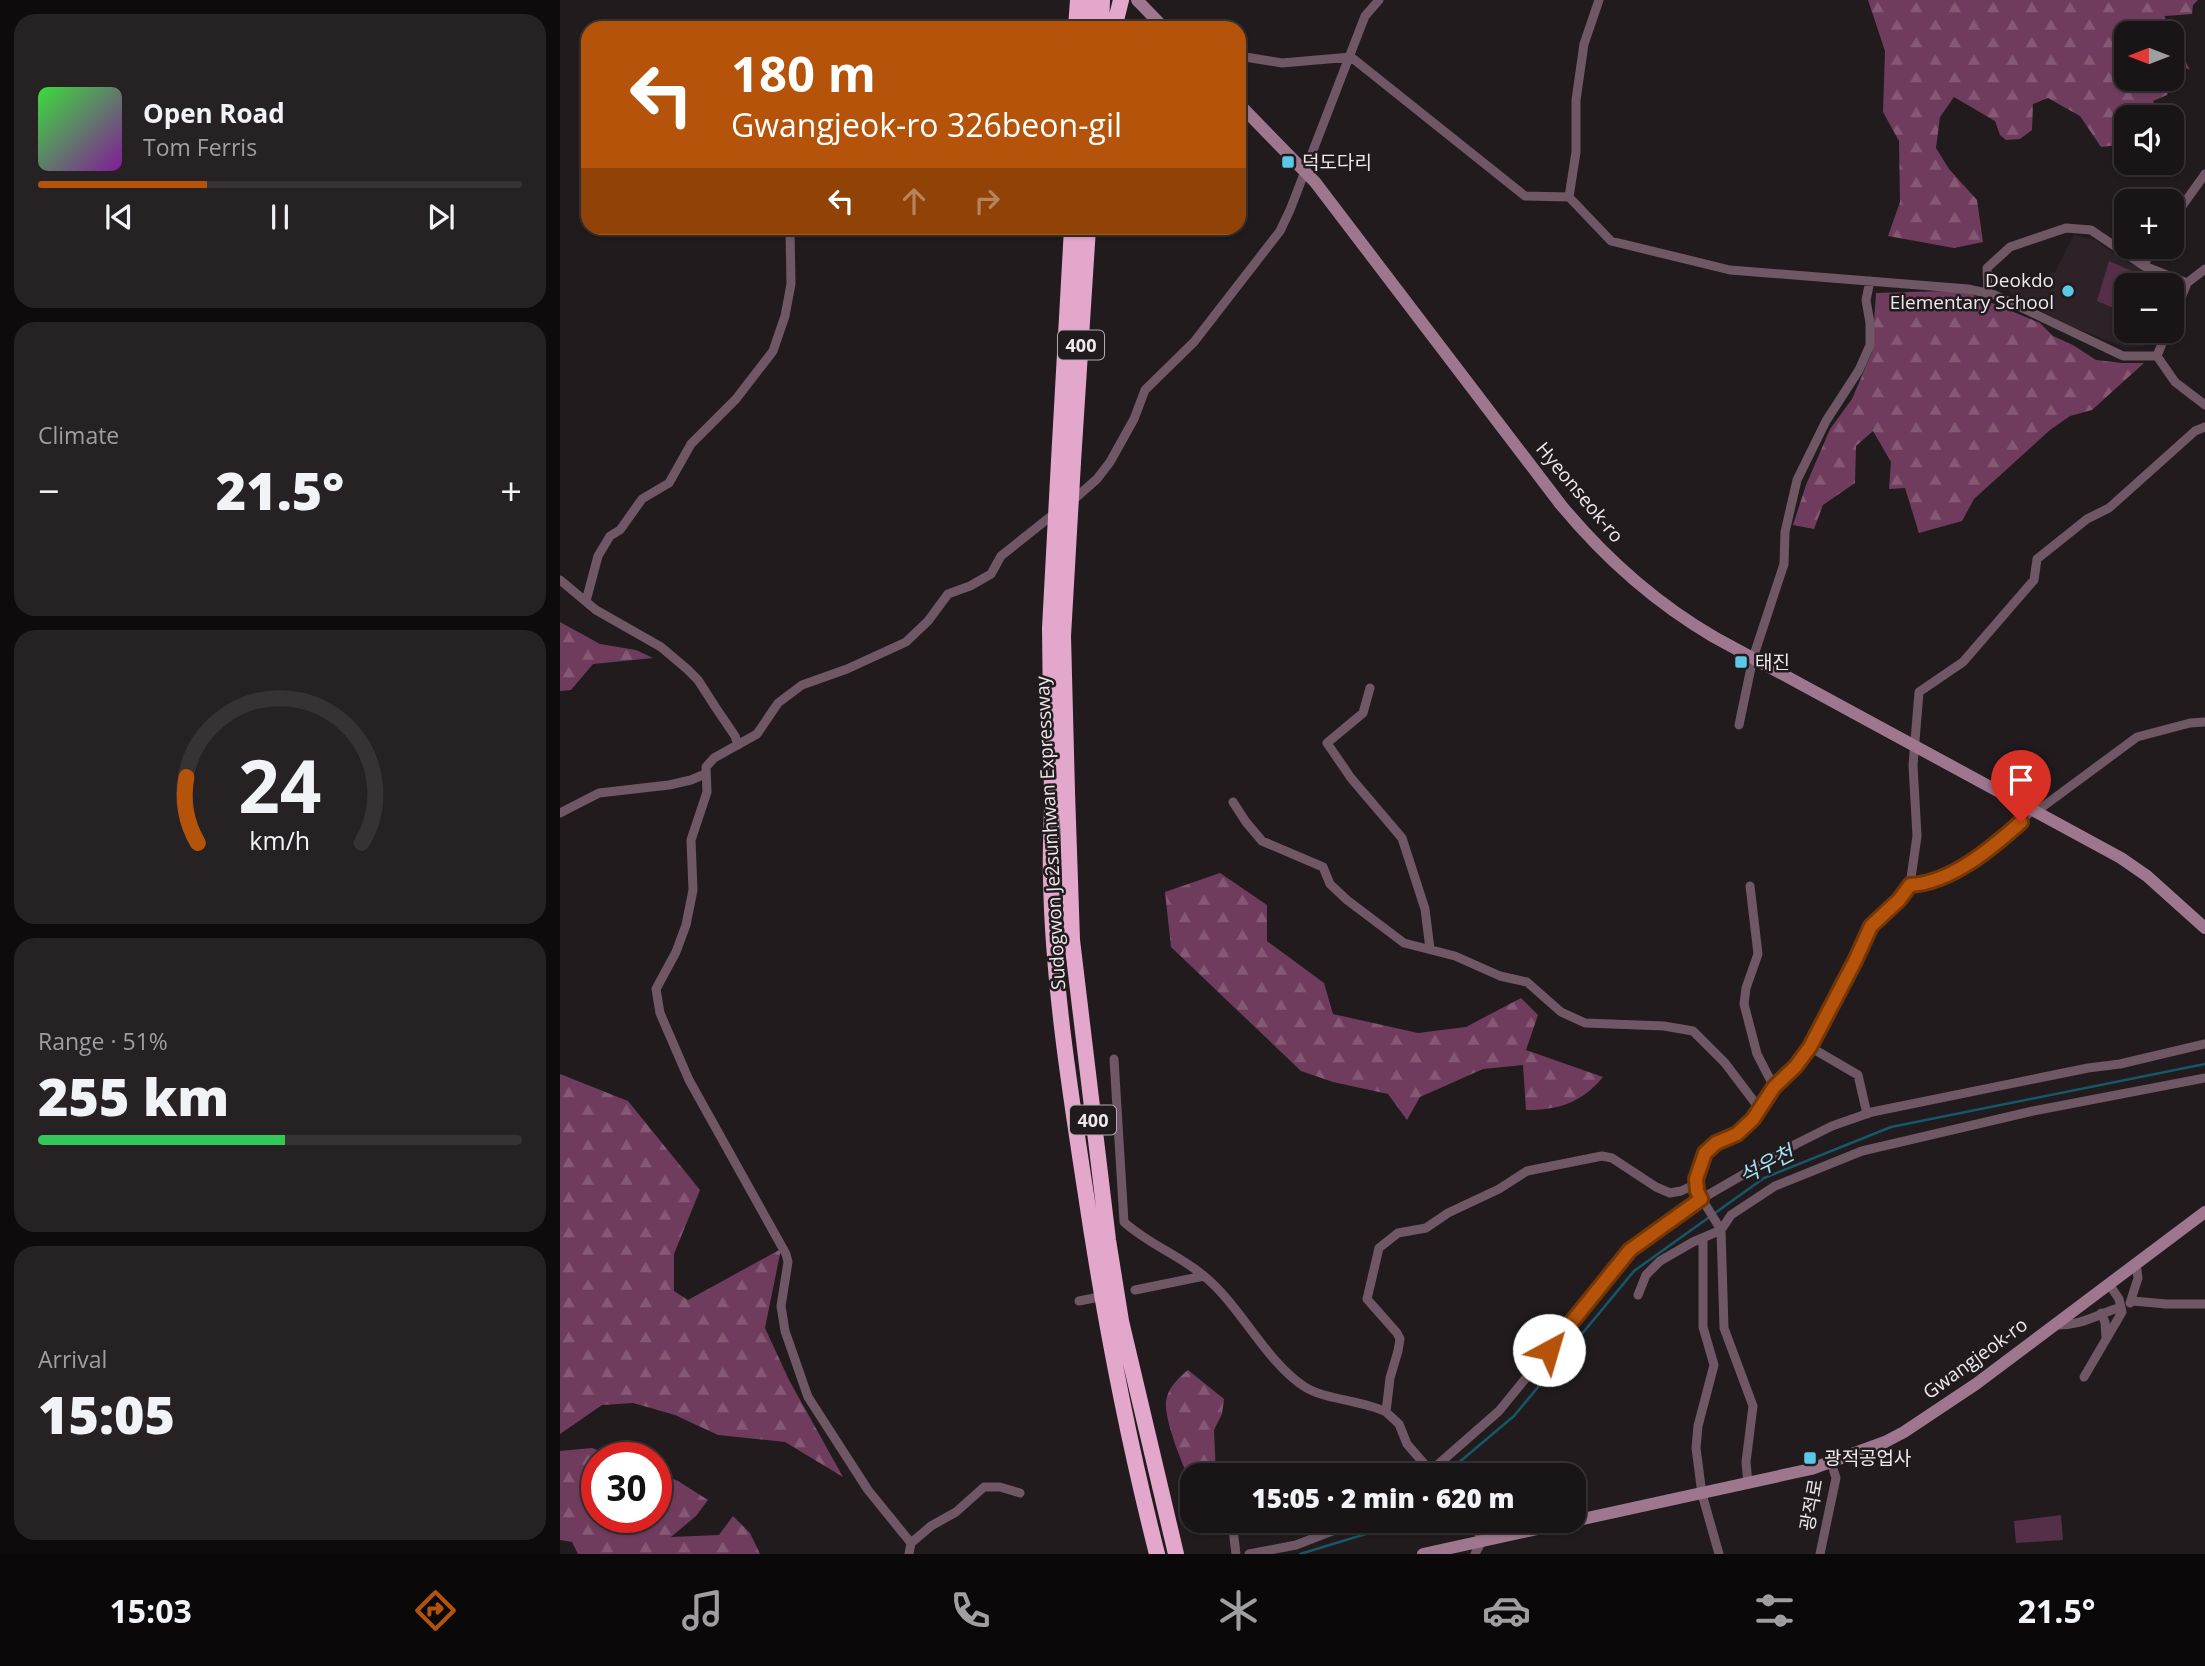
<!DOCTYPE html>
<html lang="en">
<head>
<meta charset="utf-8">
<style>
  :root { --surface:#191416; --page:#262123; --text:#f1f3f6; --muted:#9f9ea1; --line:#373335; --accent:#b45309 }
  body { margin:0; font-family:"Open Sans","Noto Sans KR",sans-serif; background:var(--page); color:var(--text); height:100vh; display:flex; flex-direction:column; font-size:26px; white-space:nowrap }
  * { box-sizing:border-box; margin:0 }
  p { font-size:23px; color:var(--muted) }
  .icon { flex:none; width:38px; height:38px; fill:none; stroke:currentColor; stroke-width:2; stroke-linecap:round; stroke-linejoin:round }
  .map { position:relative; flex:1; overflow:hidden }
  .sheet { display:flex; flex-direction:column; gap:14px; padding:14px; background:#0e0b0c; width:560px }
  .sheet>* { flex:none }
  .top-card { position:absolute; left:21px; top:21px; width:665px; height:214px; border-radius:21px; box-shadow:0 2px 5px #0004,0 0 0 2px var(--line); background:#b45309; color:#fff; overflow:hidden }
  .needle { width:46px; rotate:270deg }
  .tools { position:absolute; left:1554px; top:21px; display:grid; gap:14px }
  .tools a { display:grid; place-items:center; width:70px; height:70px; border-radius:14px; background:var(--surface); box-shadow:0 2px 5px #0004,0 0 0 2px var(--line); font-size:35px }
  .speed { position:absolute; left:21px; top:1442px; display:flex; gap:14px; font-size:35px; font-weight:700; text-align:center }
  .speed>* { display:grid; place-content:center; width:91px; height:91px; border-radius:50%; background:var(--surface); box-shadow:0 2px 5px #0004,0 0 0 2px var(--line); line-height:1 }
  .speed .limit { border:10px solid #d22; background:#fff; color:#111 }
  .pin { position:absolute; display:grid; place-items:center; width:60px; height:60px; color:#fff; margin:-72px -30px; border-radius:50% 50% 50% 0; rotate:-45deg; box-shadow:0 0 7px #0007 }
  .pin .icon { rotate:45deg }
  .me { position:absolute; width:77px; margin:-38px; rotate:39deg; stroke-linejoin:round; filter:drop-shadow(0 0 5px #0008) }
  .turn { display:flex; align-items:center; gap:24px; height:147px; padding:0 35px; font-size:32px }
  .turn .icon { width:91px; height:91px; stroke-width:2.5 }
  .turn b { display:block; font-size:49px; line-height:60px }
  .lanes { display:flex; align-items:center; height:66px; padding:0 35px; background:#0003; justify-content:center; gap:35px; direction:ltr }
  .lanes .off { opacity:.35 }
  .big { font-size:52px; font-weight:800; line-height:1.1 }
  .sheet .tile { flex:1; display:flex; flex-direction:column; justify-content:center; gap:10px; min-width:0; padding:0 24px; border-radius:21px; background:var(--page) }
  .sheet .dial { align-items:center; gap:0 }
  .dial svg { height:182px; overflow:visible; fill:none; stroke:var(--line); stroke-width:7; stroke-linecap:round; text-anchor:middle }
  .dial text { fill:var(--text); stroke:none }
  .song { display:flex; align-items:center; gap:21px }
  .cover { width:84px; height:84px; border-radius:10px; background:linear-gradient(135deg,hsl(120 70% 55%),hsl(290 70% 35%)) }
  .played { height:7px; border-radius:4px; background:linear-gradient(90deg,var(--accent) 35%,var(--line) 35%) }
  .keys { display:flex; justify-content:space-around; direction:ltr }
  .heat { display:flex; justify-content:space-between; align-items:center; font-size:38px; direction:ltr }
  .charge { height:10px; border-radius:5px; background:linear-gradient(90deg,#34c759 51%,var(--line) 0) }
  .trip { position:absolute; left:620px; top:1463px; width:406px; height:70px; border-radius:21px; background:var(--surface); box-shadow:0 2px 5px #0004,0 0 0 2px var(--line); font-weight:800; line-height:70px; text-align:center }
  .menu { display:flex; height:112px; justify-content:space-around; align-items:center; background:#0a0809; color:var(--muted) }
  .menu .icon { width:49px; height:49px }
  .menu .active { color:var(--accent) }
  .menu b { font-size:32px; color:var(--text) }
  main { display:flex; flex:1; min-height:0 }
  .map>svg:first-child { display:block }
  .built { fill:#2e2229 }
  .green { fill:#552f47 }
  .forest { fill:url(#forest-firs) }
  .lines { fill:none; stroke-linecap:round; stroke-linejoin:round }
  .stream { stroke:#165768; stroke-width:2.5 }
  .street { stroke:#6f5765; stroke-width:9 }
  .secondary { stroke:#9e778e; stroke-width:12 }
  .highway { stroke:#e4a7cc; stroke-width:16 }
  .highway-bridge { stroke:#e4a7cc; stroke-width:16 }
  .route-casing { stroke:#753606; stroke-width:18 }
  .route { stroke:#b45309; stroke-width:12 }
  .poi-dot { fill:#5bc8e7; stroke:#211b1e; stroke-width:2.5 }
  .labels { text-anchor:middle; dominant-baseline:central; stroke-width:5; stroke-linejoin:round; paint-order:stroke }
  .shield { fill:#211b1e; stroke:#b0aaae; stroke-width:2 }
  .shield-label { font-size:18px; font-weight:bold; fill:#ede8eb }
  .poi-label { font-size:19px; fill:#ede8eb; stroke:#211b1e; text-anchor:start }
  .street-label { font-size:19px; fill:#ede8eb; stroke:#211b1e }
  .water-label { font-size:21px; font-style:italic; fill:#a3e2f6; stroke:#211b1e }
</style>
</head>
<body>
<main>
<section class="sheet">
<div class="tile">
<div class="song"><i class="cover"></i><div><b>Open Road</b><p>Tom Ferris</p></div></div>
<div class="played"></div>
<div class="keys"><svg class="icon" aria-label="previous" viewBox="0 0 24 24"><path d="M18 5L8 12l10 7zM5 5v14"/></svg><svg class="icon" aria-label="pause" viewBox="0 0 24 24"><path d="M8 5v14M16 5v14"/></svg><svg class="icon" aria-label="next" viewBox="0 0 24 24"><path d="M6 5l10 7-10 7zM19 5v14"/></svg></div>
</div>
<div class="tile"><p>Climate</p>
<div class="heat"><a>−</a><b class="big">21.5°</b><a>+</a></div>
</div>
<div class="tile dial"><svg viewBox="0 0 100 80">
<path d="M14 69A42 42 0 1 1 86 69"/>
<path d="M14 69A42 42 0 0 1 9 40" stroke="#b45309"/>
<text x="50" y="56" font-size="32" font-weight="700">24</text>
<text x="50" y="72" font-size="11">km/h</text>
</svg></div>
<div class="tile"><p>Range · 51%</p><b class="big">255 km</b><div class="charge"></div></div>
<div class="tile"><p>Arrival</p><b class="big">15:05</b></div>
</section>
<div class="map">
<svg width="1645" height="1554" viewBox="0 0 1645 1554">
  <defs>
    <pattern id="forest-firs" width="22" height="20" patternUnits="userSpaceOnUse" patternTransform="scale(1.75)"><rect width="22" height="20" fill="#703c5d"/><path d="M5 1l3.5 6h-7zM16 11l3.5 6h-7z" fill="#855874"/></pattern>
  </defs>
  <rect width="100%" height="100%" fill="#211b1e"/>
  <path class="built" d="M1514,235l21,5 30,21 49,25 -2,6v-7h-46v46h26l-8,15 -19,1 -55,-21 -56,-29 -6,-7 48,-19z"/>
  <path class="green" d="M1549,261l54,24h-37v28l-29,-12z
    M1501,1515l2,25 -47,3 -2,-22z"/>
  <path class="forest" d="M1308,0h330l-5,5 -1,9 -27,2 1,9 4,8h-44v46h46v-43l18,34 -12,-6 -11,31 -14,6 8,16h-35v27l-25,3 -21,-31 -32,-18 -15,6 -1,26 -12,9 -14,1 -6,-5 -5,-14 -41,-24 -14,20 -4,31 13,21 28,31 6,42 -29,6 -66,-12 12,-34 -1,-61 -16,-29 2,-61z
    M1388,291l20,2 72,30 13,13 20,9 23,15 26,3h22l-52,47 -22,6 -20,14 -76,69 -12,22 -43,12 -14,-45 -16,1 2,-27 -18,-31 -17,15 -1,37 -32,22 -9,24 -21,-4 13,-40 24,-56 22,-30 20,-47 4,-59z
    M0,622l40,22 36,6 17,8 -60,6 -22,26 -11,1z
    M660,873l47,32v36l57,42 9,31 85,19 48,-6 55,-29 17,17 -12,35 77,27c-22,26 -44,33 -77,33l-3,-45 -40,4 -63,28 -13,23 -19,-26 -55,-12 -32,-11 -130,-124 -6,-55z
    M0,1074l68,27 72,89 -26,64v37l14,9 93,-51 -16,79 24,52 54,97 -58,-35 -67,-7 -43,-20 -42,-12 -31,2 -42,29z
    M628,1370l36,29 -2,15 -8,16 2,45h-24v9c-9,-17 -28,-64 -26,-83 2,-13 12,-23 22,-31z
    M32,1448l26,10h-21v59h59v-45l22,9 30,19 -12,16 -25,21 48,-2 14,-19 17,17 10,21h-182l-6,-12 -12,-2v-89z"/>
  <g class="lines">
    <path class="stream" d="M884,1475l70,-59 120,-145 130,-93 127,-51 314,-63
      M740,1554l79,-24 11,-9"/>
    <path class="street" d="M679,56l43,7 69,-6 174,139 44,1 42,44 119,29 238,19 27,6 128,61h34l18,26 30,23
      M1009,197l7,-45v-52l8,-56 15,-44
      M1612,220l33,-46
      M1592,247l-8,19 43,17
      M1428,293l-1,-25 23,-21 56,-19 25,2 53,36
      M1612,320l15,-37 18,-14
      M1597,356l10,-25
      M512,501l25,-22 13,-17 24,-43 11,-29 49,-48 86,-111 10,-21 75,-194 14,-16
      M0,580l36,30 65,37 26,22 11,11 18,28 19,28 3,9
      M26,601l12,-45 12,-20 10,-6 22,-31 27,-16 22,-39 45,-45 37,-48 12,-35 6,-32 -1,-56
      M810,688l-7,25 -36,30 24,35 51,60 23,71 5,40
      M1179,725l14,-67 31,-94 1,-32 12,-52 29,-59 33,-51 11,-25v-22l-4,-23 4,-19
      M673,802l13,20 16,19 61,26 7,17 17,16 57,43 51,13 45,20 27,6 34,30 24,11 79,3 29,5 32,32 34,45
      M1477,811l100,-74 53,-14 15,-1
      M0,813l39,-20 70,-8 22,-5 14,-6
      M1350,885c41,-1 96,-46 123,-76
      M1250,1047l48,28 9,39
      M554,1059l10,163c24,22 55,33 80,54 36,29 62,86 101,111 20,13 57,13 81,25
      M1214,1087l22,-21 14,-19 45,-86 16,-35 28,-26 11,-15 7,-49 -4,-71 6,-73 44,-30 71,-82 3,-21 50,-40 22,-11 86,-77 10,-4
      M1143,1239v88l11,38 -16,61 -2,22 6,46 17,60
      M575,1290l69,-14
      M1078,1295l8,-20 14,-14 33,-19 28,-12 10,-15 44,-29 87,-35 171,-40 172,-33
      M519,1301l15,-3
      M1573,1301l33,3h39
      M1570,1303l8,-25 -2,-15
      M1541,1313l4,9 1,16
      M1494,1325c28,1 41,-10 67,-18
      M1524,1377l38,-65 -3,-13 -10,-15
      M873,1474l-26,-30 -8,-20 -13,-12 4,-34 8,-27 2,-12 -3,-6 -30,-34 12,-51 19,-15 28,-5 22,-15 51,-24 28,-18 75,-15 10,2 44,29 14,6 11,-2 15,-7
      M866,1475l73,-64 131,-161 71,-51 95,-55 36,-18 40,-14 216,-44 32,-4 85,-20
      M1188,1484l-2,-22 7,-56 -29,-78 -3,-98 -24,-39 -1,-12 9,-26 11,-10 21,-9 16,-15 21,-32 -17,-33 -13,-50 2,-16 12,-34 -8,-68
      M672,1521l4,33
      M913,1521l9,20 -7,13
      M351,1543l20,-17 25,-14 28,-25h16l20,6
      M349,1554l2,-11 -43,-53 -60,-93 -23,-66 -4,-25 7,-44 -2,-8 -97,-174 -29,-67 -4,-24 20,-37 10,-27 7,-35 -2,-50 16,-48 -1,-25 8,-9 43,-24 21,-31 24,-18 45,-16 59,-27 22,-21 20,-27 22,-8 21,-12 10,-18 54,-43
      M689,1554l47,-9 62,-24
      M1260,1554l16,-76 -5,-16"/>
    <path class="secondary" d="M577,0l27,28
      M679,104l76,78 246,323c44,53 93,97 153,132l407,221 26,18 58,52
      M863,1554l388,-85 74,-27 19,-10 72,-48 229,-172"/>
    <path class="highway" d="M516,28l2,-28
      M528,28l2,-28
      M541,28l1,-28
      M554,28l7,-28
      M499,461l13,-233
      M513,462l15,-234
      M507,792l5,148 36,300 13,81 55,233
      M492,799c0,26 -2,53 -1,80 2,105 19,212 35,316 18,121 41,241 71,359"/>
    <path class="highway-bridge" d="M507,792l-4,-156 10,-174
      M492,799l-2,-171 9,-167"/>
  </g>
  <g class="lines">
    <g class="route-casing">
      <path id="route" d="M989,1350l81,-100 71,-51 -4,-8 -1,-12 9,-26 11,-10 21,-9 16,-15 21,-32 22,-21 14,-19 45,-86 16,-35 28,-26 11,-15c41,-2 82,-37 111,-63"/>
    </g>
    <use href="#route" class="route"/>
  </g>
  <g class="poi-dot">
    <rect x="721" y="155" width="14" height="14" rx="3.5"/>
    <circle cx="1508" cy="291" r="7"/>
    <rect x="1174" y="655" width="14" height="14" rx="3.5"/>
    <rect x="1243" y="1451" width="14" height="14" rx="3.5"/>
  </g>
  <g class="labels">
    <g class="shield">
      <rect x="498" y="330.5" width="46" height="29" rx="5"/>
      <rect x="510" y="1105.5" width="46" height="29" rx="5"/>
    </g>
    <g class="shield-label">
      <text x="521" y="345">400</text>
      <text x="533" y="1120">400</text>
    </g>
    <g class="poi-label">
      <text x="742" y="162">덕도다리</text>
      <text x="1494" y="280" text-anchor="end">Deokdo<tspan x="1494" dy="22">Elementary School</tspan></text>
      <text x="1195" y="662">태진</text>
      <text x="1264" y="1458">광적공업사</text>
    </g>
    <g class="street-label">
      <text transform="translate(1020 492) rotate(50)">Hyeonseok-ro</text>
      <text transform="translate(490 833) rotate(-93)">Sudogwon Je2sunhwan Expressway</text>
      <text transform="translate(1415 1358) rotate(-36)">Gwangjeok-ro</text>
      <text transform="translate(1251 1505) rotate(-80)">광적로</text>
    </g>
    <g class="water-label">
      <text transform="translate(1206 1164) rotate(-27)">석우천</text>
    </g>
  </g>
</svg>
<div class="tools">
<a><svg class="needle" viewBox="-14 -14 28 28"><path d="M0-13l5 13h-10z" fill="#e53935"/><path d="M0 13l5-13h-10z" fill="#9f9ea1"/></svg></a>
<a><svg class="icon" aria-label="sound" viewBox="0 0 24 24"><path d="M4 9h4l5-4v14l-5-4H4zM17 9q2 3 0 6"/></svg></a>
<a>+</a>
<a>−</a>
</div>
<div class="speed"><div class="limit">30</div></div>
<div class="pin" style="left:1461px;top:822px;background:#d93025"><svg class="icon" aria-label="arrive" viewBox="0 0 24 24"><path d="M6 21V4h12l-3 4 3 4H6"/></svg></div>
<svg class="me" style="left:989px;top:1350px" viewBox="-20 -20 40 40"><circle r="19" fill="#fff"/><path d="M0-13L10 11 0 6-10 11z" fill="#b45309"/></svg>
<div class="trip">15:05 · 2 min · 620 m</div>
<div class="top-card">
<div class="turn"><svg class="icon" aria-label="left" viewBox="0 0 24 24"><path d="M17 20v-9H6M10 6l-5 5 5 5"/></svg><div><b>180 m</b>Gwangjeok-ro 326beon-gil</div></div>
<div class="lanes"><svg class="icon" aria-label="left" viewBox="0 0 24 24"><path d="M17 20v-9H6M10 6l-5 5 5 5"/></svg><svg class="icon off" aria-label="ahead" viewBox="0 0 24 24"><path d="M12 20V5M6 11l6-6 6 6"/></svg><svg class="icon off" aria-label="right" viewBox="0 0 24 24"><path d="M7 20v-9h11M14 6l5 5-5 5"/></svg></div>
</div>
</div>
</main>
<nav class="menu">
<b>15:03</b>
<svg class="icon active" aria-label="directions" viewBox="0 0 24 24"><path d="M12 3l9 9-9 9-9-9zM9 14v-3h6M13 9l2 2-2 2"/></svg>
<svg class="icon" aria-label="music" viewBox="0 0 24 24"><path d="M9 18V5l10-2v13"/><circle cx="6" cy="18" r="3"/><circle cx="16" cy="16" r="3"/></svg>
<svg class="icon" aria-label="phone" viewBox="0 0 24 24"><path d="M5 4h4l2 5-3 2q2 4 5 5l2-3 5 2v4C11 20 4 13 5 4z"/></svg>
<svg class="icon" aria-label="climate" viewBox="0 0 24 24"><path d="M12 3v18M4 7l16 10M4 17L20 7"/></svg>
<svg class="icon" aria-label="car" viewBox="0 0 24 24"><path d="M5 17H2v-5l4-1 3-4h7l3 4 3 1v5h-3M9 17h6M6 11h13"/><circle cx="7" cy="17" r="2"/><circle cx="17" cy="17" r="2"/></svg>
<svg class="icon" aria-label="filters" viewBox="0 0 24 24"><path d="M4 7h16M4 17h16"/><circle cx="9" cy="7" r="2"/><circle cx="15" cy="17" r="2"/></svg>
<b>21.5°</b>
</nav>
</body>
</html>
